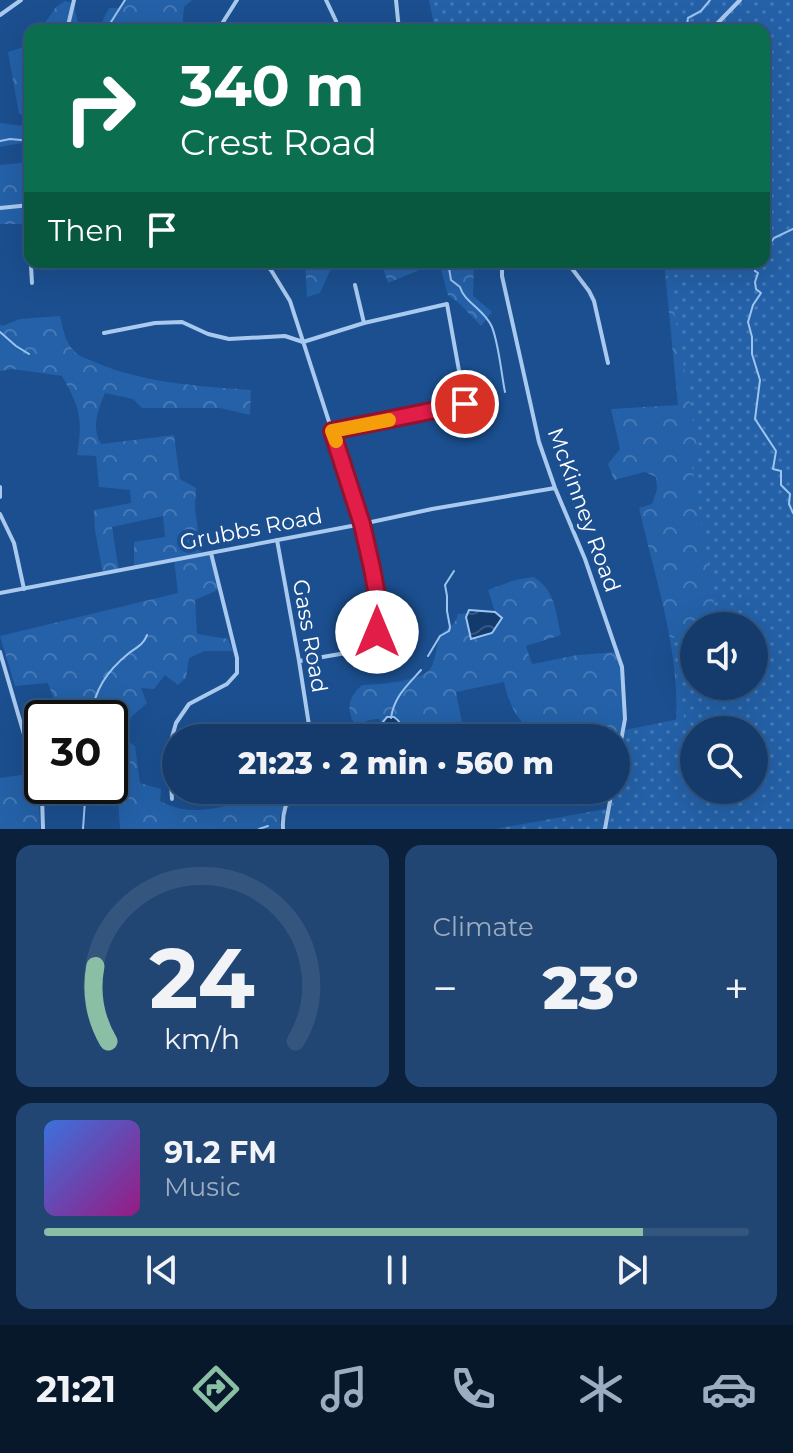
<!DOCTYPE html>
<html lang="en">
<head>
<meta charset="utf-8">
<style>
  :root { --surface:#143b6b; --page:#214673; --text:#f1f3f6; --muted:#9dadc1; --line:#33557e; --accent:#8abfa5 }
  body { margin:0; font-family:Montserrat,sans-serif; background:var(--page); color:var(--text); height:100vh; display:flex; flex-direction:column; font-size:30px; white-space:nowrap }
  * { box-sizing:border-box; margin:0 }
  p { font-size:26px; color:var(--muted) }
  .icon { flex:none; width:44px; height:44px; fill:none; stroke:currentColor; stroke-width:2; stroke-linecap:round; stroke-linejoin:round }
  .map { position:relative; height:829px; overflow:hidden }
  .sheet { display:flex; flex-direction:column; gap:16px; padding:16px; background:#0b203b; flex:1 }
  .sheet>* { flex:none }
  .guide { position:absolute; left:24px; top:24px; width:746px; height:244px; border-radius:16px; box-shadow:0 8px 32px #0002,0 0 0 2px var(--line); background:#0b6e4f; color:#fff; overflow:hidden }
  .tools { position:absolute; left:680px; top:612px; display:grid; gap:16px }
  .tools a { display:grid; place-items:center; width:88px; height:88px; border-radius:50%; background:var(--surface); box-shadow:0 8px 32px #0002,0 0 0 2px var(--line); font-size:40px }
  .speed { position:absolute; left:24px; top:700px; display:flex; gap:16px; font-size:40px; font-weight:700; text-align:center }
  .speed>* { display:grid; place-content:center; width:104px; height:104px; border-radius:50%; background:var(--surface); box-shadow:0 8px 32px #0002,0 0 0 2px var(--line); line-height:1 }
  .speed .limit { border:4px solid #111; border-radius:12px; background:#fff; color:#111 }
  .pin { position:absolute; display:grid; place-items:center; width:68px; height:68px; color:#fff; margin:-34px; border:4px solid #fff; border-radius:50%; box-shadow:0 2px 8px #0007 }
  .me { position:absolute; width:88px; margin:-44px; rotate:0deg; stroke-linejoin:round; filter:drop-shadow(0 0 6px #0008) }
  .turn { display:flex; align-items:center; gap:28px; height:168px; padding:0 24px; font-size:36px }
  .turn .icon { width:104px; height:104px; stroke-width:2.5 }
  .turn b { display:block; font-size:56px; line-height:68px }
  .then { display:flex; align-items:center; height:76px; padding:0 24px; background:#0003; gap:16px; font-size:30px }
  .big { font-size:60px; font-weight:800; line-height:1.1 }
  .sheet .card { flex:1; display:flex; flex-direction:column; justify-content:center; gap:12px; min-width:0; padding:0 28px; border-radius:16px; background:var(--page) }
  .sheet .dial { align-items:center; gap:0 }
  .dial svg { height:208px; overflow:visible; fill:none; stroke:var(--line); stroke-width:7; stroke-linecap:round; text-anchor:middle }
  .dial text { fill:var(--text); stroke:none }
  .song { display:flex; align-items:center; gap:24px }
  .cover { width:96px; height:96px; border-radius:12px; background:linear-gradient(135deg,hsl(220 70% 55%),hsl(310 70% 35%)) }
  .played { height:8px; border-radius:4px; background:linear-gradient(90deg,var(--accent) 85%,var(--line) 85%) }
  .keys { display:flex; justify-content:space-around; direction:ltr }
  .heat { display:flex; justify-content:space-between; align-items:center; font-size:44px; direction:ltr }
  .sheet .tiles { flex:1; display:grid; gap:16px; grid-template-columns:1fr 1fr }
  .card:last-child { grid-column:span 2 }
  .trip { position:absolute; left:162px; top:724px; width:468px; height:80px; border-radius:40px; background:var(--surface); box-shadow:0 8px 32px #0002,0 0 0 2px var(--line); font-weight:800; line-height:80px; text-align:center }
  .tab-bar { display:flex; height:128px; justify-content:space-around; align-items:center; background:#08182b; color:var(--muted) }
  .tab-bar .icon { width:56px; height:56px }
  .tab-bar .selected { color:var(--accent) }
  .tab-bar b { font-size:36px; color:var(--text) }
  .map>svg:first-child { display:block }
  .forest { fill:url(#forest-crowns) }
  .park { fill:url(#park-dots); fill-rule:evenodd }
  .water { fill:url(#water-waves); stroke:#9cc4f0; stroke-width:2 }
  .lines { fill:none; stroke-linecap:round; stroke-linejoin:round }
  .stream { stroke:#9cc4f0; stroke-width:2 }
  .minor { stroke:#a9c9ee; stroke-width:4 }
  .tertiary { stroke:#a9c9ee; stroke-width:4 }
  .route-casing { stroke:#92132f; stroke-width:20 }
  .route { stroke:#e11d48; stroke-width:14 }
  .slow { stroke:#f59e0b; stroke-width:14 }
  .labels { text-anchor:middle; dominant-baseline:central; stroke-width:8; stroke-linejoin:round; paint-order:stroke }
  .street-label { font-size:22px; fill:#fff; stroke:#1b4f8f }
</style>
</head>
<body>
<div class="map">
<svg width="793" height="829" viewBox="0 0 793 829">
  <defs>
    <pattern id="forest-crowns" width="20" height="18" patternUnits="userSpaceOnUse" patternTransform="scale(2)"><rect width="20" height="18" fill="#2461a8"/><path d="M2 6a3 3 0 1 1 6 0M12 15a3 3 0 1 1 6 0" fill="none" stroke="#4579b5"/></pattern>
    <pattern id="park-dots" width="8" height="8" patternUnits="userSpaceOnUse" patternTransform="scale(2)"><rect width="8" height="8" fill="#2461a8"/><path d="M2 2h.1M6 6h.1" fill="none" stroke="#4579b5" stroke-width="1.8" stroke-linecap="round"/></pattern>
    <pattern id="water-waves" width="16" height="10" patternUnits="userSpaceOnUse" patternTransform="scale(2)"><rect width="16" height="10" fill="#123a6d"/><path d="M0 5q4-4 8 0t8 0" fill="none" stroke="#365883"/></pattern>
  </defs>
  <rect width="100%" height="100%" fill="#1b4f8f"/>
  <path class="forest" d="M126,0h66l-8,7 -2,23h-83l3,-1 1,-9 6,-12h11z
    M65,1l9,3 3,16 5,10h-42l16,-23z
    M30,41v95l-2,-10h-3l2,16 -27,5v-24l24,3 1,-11 -6,-1 -11,-62 16,-5z
    M769,107l-15,519h-60v104l-19,5c8,-78 -19,-152 -36,-227l13,-4 5,-15 -1,-12 -11,-5 -31,8 -6,-16 12,-15 -9,-40 67,-4 -14,-143h100z
    M30,162v62h-30v-59z
    M305,262h29l-14,31 -13,4z
    M381,262h93l-1,34 19,16 -11,14 -20,-21 -13,-10 -9,-33 -51,21z
    M60,316c3,12 5,26 14,35 4,5 11,7 16,9 50,23 107,26 161,30l-1,25 -30,-7h-78l-9,-9 -28,-6c-7,17 -14,34 -4,51l73,-9 6,44 16,9 -1,20 6,46 10,-1 9,36 -25,11 2,34 31,5 5,12h-28l-16,7 -3,20 -8,7 -13,-10 -11,14 -13,-1 6,15 -15,13 -10,21 13,9 5,37 21,6 -1,12c26,14 47,9 75,3l7,-14h70l-8,4 -24,21v14h-160l-3,-50 -7,-2v-59h-49l-13,-35 -33,3 -15,-50 178,-43 -4,-33 -40,8v-26l31,-5 -2,-21 -51,11 7,44 -16,3 -8,-44 -1,-20 37,-7 -1,-13 -31,-3 -3,-31 -19,-1c6,-37 3,-47 -15,-79l-50,-7 -12,2v-47l2,2 18,-7z
    M533,577c22,11 23,37 28,58l-35,11 6,18 45,-9 40,-3c13,40 7,76 -1,116v-30c-13,0 -66,3 -75,-1 -22,-12 -32,-31 -37,-55l-48,10 9,46h-88l-3,-6 8,-9 -3,-4c-9,-1 -16,5 -25,4 -9,-16 -4,-27 8,-38 14,0 61,-4 69,-17 4,-8 6,-22 8,-31 7,-11 15,-8 19,-23l9,-1 4,26 31,-21 -7,-6 -7,-22 27,-10z
    M29,774l10,28 1,27h-40v-51z
    M428,790h47l1,5 -36,7z"/>
  <path class="park" d="M429,0h364v829h-298l116,-21 3,-18h2v-12l9,-48 59,-12 -12,-80 22,-4v52h60v-60h-36l-27,-167 8,-2 -33,-195h98v-232h-329zM694,730h60v60h-60z"/>
  <path class="water" d="M469,610l26,2 7,6 -10,15 -21,6 -5,-22z
    M387,717h7c8,6 11,12 9,21h-15l-6,-15z"/>
  <g class="lines">
    <path class="stream" d="M110,30l1,-8 14,-22
      M685,30h1
      M692,30l-5,-5 1,-7 13,-7 9,-11
      M0,141l10,-2 11,1
      M764,252l10,-14 19,-9
      M448,262l3,18 9,7c4,15 25,23 32,40 7,18 9,45 13,65
      M755,262v9l3,2 -3,9 1,7 5,4 -8,12 -5,17 4,15v17l8,26 -5,39 21,32 -3,18 8,2v14l9,9 -1,10 4,9
      M0,332l16,14 13,8
      M428,656l12,-20 9,-5 1,-4 -3,-16v-15l-2,-11 9,-14
      M91,718c3,-28 16,-47 38,-65 8,-6 15,-9 18,-18
      M391,718c3,-22 17,-33 30,-48
      M375,738l11,-7
      M292,802l20,-12
      M83,829l3,-43
      M259,829l9,-3"/>
    <path class="minor" d="M326,0l10,21 1,9
      M396,0l3,30
      M0,15l21,-15
      M218,30l19,-30
      M0,208l30,-3
      M567,262l22,29 5,10 14,62
      M32,283l-1,-17 3,-4
      M355,285l9,38
      M104,333l51,-10 27,-1 26,12 21,5 56,-3 18,6 61,-19 83,-19 18,100 -133,27
      M0,487v10
      M0,514l14,29 10,46
      M277,540l22,121 12,77
      M0,652l42,144 1,33
      M299,661l53,-9 15,-8 10,-12 3,-20 -18,-88
      M172,799l-3,-51 7,-25 13,-19 38,-20 10,-11v-15l-26,-105
      M283,829c-1,-15 2,-26 10,-39"/>
    <path class="tertiary" d="M67,30l7,-30
      M711,30l29,-30
      M30,86c-6,22 -7,41 0,63
      M263,262l8,8 19,31 72,223
      M502,262v14l37,166 16,46 30,71 37,108 3,52 -9,49
      M0,593l362,-69 70,-15 123,-21
      M605,829l7,-39"/>
  </g>
  <g class="lines">
    <g class="route-casing">
      <path id="route" d="M377,632l3,-20 -8,-44 -10,-44 -30,-93 133,-27"/>
    </g>
    <use href="#route" class="route"/>
    <path class="slow" d="M336,441l-4,-10 57,-11"/>
  </g>
  <g class="labels">
    <g class="street-label">
      <text transform="translate(584 510) rotate(70)">McKinney Road</text>
      <text transform="translate(251 529) rotate(-11)">Grubbs Road</text>
      <text transform="translate(310 636) rotate(80)">Gass Road</text>
    </g>
  </g>
</svg>
<div class="tools">
<a><svg class="icon" aria-label="sound" viewBox="0 0 24 24"><path d="M4 9h4l5-4v14l-5-4H4zM17 9q2 3 0 6"/></svg></a>
<a><svg class="icon" aria-label="search" viewBox="0 0 24 24"><circle cx="10" cy="10" r="6"/><path d="M15 15l6 6"/></svg></a>
</div>
<div class="speed"><div class="limit">30</div></div>
<div class="pin" style="left:465px;top:404px;background:#d93025"><svg class="icon" aria-label="arrive" viewBox="0 0 24 24"><path d="M6 21V4h12l-3 4 3 4H6"/></svg></div>
<svg class="me" style="left:377px;top:632px" viewBox="-20 -20 40 40"><circle r="19" fill="#fff"/><path d="M0-13L10 11 0 6-10 11z" fill="#e11d48"/></svg>
<div class="trip">21:23 · 2 min · 560 m</div>
<div class="guide">
<div class="turn"><svg class="icon" aria-label="right" viewBox="0 0 24 24"><path d="M7 20v-9h11M14 6l5 5-5 5"/></svg><div><b>340 m</b>Crest Road</div></div>
<div class="then">Then<svg class="icon" aria-label="arrive" viewBox="0 0 24 24"><path d="M6 21V4h12l-3 4 3 4H6"/></svg></div>
</div>
</div>
<section class="sheet">
<div class="tiles">
<div class="card dial"><svg viewBox="0 0 100 80">
<path d="M14 69A42 42 0 1 1 86 69"/>
<path d="M14 69A42 42 0 0 1 9 40" stroke="#8abfa5"/>
<text x="50" y="56" font-size="32" font-weight="700">24</text>
<text x="50" y="72" font-size="11">km/h</text>
</svg></div>
<div class="card"><p>Climate</p>
<div class="heat"><a>−</a><b class="big">23°</b><a>+</a></div>
</div>
<div class="card">
<div class="song"><i class="cover"></i><div><b>91.2 FM</b><p>Music</p></div></div>
<div class="played"></div>
<div class="keys"><svg class="icon" aria-label="previous" viewBox="0 0 24 24"><path d="M18 5L8 12l10 7zM5 5v14"/></svg><svg class="icon" aria-label="pause" viewBox="0 0 24 24"><path d="M8 5v14M16 5v14"/></svg><svg class="icon" aria-label="next" viewBox="0 0 24 24"><path d="M6 5l10 7-10 7zM19 5v14"/></svg></div>
</div>
</div>
</section>
<nav class="tab-bar">
<b>21:21</b>
<svg class="icon selected" aria-label="directions" viewBox="0 0 24 24"><path d="M12 3l9 9-9 9-9-9zM9 14v-3h6M13 9l2 2-2 2"/></svg>
<svg class="icon" aria-label="music" viewBox="0 0 24 24"><path d="M9 18V5l10-2v13"/><circle cx="6" cy="18" r="3"/><circle cx="16" cy="16" r="3"/></svg>
<svg class="icon" aria-label="phone" viewBox="0 0 24 24"><path d="M5 4h4l2 5-3 2q2 4 5 5l2-3 5 2v4C11 20 4 13 5 4z"/></svg>
<svg class="icon" aria-label="climate" viewBox="0 0 24 24"><path d="M12 3v18M4 7l16 10M4 17L20 7"/></svg>
<svg class="icon" aria-label="car" viewBox="0 0 24 24"><path d="M5 17H2v-5l4-1 3-4h7l3 4 3 1v5h-3M9 17h6M6 11h13"/><circle cx="7" cy="17" r="2"/><circle cx="17" cy="17" r="2"/></svg>
</nav>
</body>
</html>
